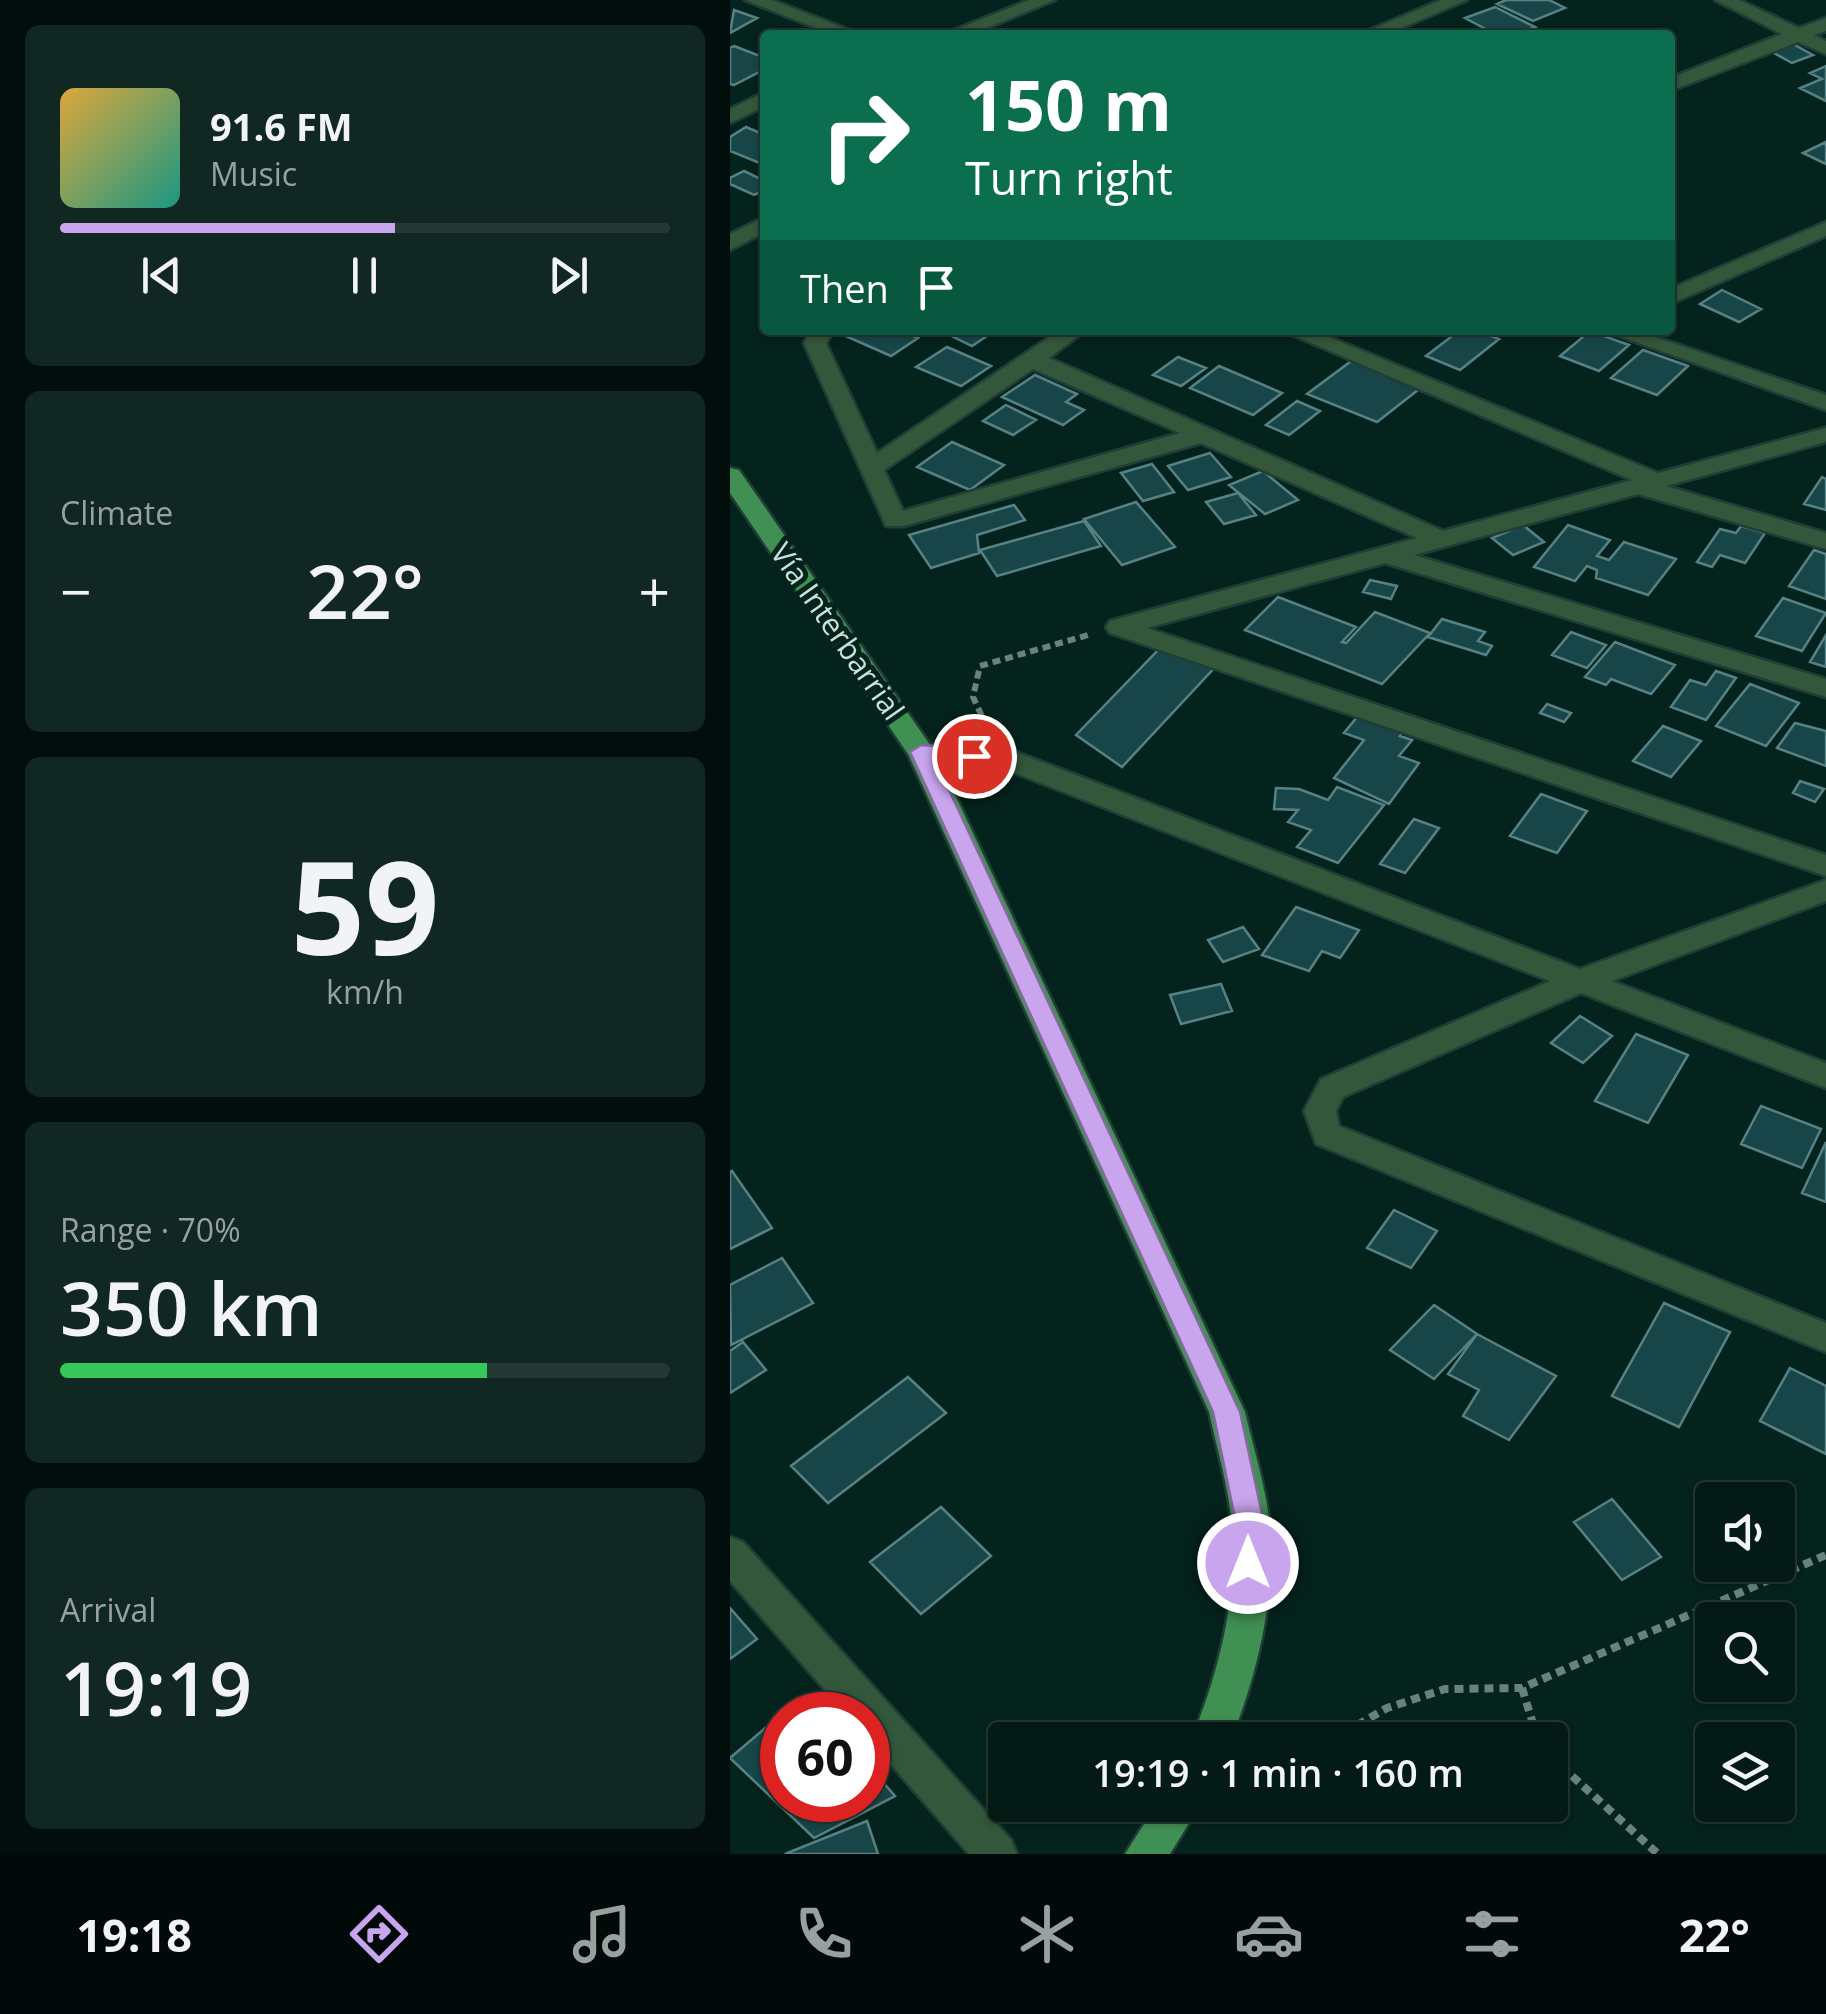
<!DOCTYPE html>
<html lang="en">
<head>
<meta charset="utf-8">
<style>
  :root { --surface:#031a15; --page:#112722; --text:#f1f3f6; --muted:#97a1a0; --line:#243834; --accent:#c9a5ee }
  body { margin:0; font-family:"Open Sans",sans-serif; background:var(--page); color:var(--text); height:100vh; display:flex; flex-direction:column; font-size:38px; white-space:nowrap }
  * { box-sizing:border-box; margin:0 }
  p { font-size:32px; color:var(--muted) }
  .icon { flex:none; width:55px; height:55px; fill:none; stroke:currentColor; stroke-width:2; stroke-linecap:round; stroke-linejoin:round }
  .map { position:relative; flex:1; overflow:hidden }
  .details { display:flex; flex-direction:column; gap:25px; padding:25px; background:#020e0c; width:730px }
  .details>* { flex:none }
  .top-card { position:absolute; left:30px; top:30px; width:915px; height:305px; border-radius:10px; box-shadow:0 2px 8px #0004,0 0 0 2px var(--line); background:#0b6e4f; color:#fff; overflow:hidden }
  .controls { position:absolute; left:965px; top:1482px; display:grid; gap:20px }
  .controls a { display:grid; place-items:center; width:100px; height:100px; border-radius:10px; background:var(--surface); box-shadow:0 2px 8px #0004,0 0 0 2px var(--line); font-size:50px }
  .speed { position:absolute; left:30px; top:1692px; display:flex; gap:20px; font-size:50px; font-weight:700; text-align:center }
  .speed>* { display:grid; place-content:center; width:130px; height:130px; border-radius:50%; background:var(--surface); box-shadow:0 2px 8px #0004,0 0 0 2px var(--line); line-height:1 }
  .speed .limit { border:15px solid #d22; background:#fff; color:#111 }
  .pin { position:absolute; display:grid; place-items:center; width:85px; height:85px; color:#fff; margin:-42px; border:5px solid #fff; border-radius:50%; box-shadow:0 2px 10px #0007 }
  .me { position:absolute; width:110px; margin:-55px; rotate:0deg; stroke-linejoin:round; filter:drop-shadow(0 0 8px #0008) }
  .turn { display:flex; align-items:center; gap:35px; height:210px; padding:0 40px; font-size:45px }
  .turn .icon { width:130px; height:130px; stroke-width:2.5 }
  .turn b { display:block; font-size:70px; line-height:85px }
  .then { display:flex; align-items:center; height:95px; padding:0 40px; background:#0003; gap:20px; font-size:38px }
  .big { font-size:75px; font-weight:600; line-height:1.1 }
  .details .widget { flex:1; display:flex; flex-direction:column; justify-content:center; gap:15px; min-width:0; padding:0 35px; border-radius:15px; background:var(--page) }
  .details .dial { align-items:center; gap:0 }
  .dial b { font-size:130px; line-height:1 }
  .song { display:flex; align-items:center; gap:30px }
  .cover { width:120px; height:120px; border-radius:15px; background:linear-gradient(135deg,hsl(40 70% 55%),hsl(170 70% 35%)) }
  .played { height:10px; border-radius:5px; background:linear-gradient(90deg,var(--accent) 55%,var(--line) 55%) }
  .keys { display:flex; justify-content:space-around; direction:ltr }
  .heat { display:flex; justify-content:space-between; align-items:center; font-size:55px; direction:ltr }
  .charge { height:15px; border-radius:8px; background:linear-gradient(90deg,#34c759 70%,var(--line) 0) }
  .trip { position:absolute; left:258px; top:1722px; width:580px; height:100px; border-radius:10px; background:var(--surface); box-shadow:0 2px 8px #0004,0 0 0 2px var(--line); font-weight:600; line-height:100px; text-align:center }
  .dock { display:flex; height:160px; justify-content:space-around; align-items:center; background:#010a08; color:var(--muted) }
  .dock .icon { width:70px; height:70px }
  .dock .active { color:var(--accent) }
  .dock b { font-size:45px; color:var(--text) }
  main { display:flex; flex:1; min-height:0 }
  .map>svg:first-child { display:block }
  .building { fill:#174548; stroke:#568285; stroke-width:2.5 }
  .lines { fill:none; stroke-linecap:round; stroke-linejoin:round }
  .minor-casing { stroke:#203d36; stroke-width:5 }
  .major-casing { stroke:#203d36; stroke-width:5 }
  .path-far1 { stroke:#69837c; stroke-width:6; stroke-dasharray:8 5; stroke-linecap:butt }
  .path { stroke:#69837c; stroke-width:8; stroke-dasharray:9 6; stroke-linecap:butt }
  .minor { fill:#32573a; fill-rule:evenodd }
  .major { fill:#409054; fill-rule:evenodd }
  .route { fill:#c9a5ee; stroke:#836b9b; stroke-width:2.5 }
  .labels { text-anchor:middle; dominant-baseline:central; stroke-width:10; stroke-linejoin:round; paint-order:stroke }
  .street-label { font-size:30px; fill:#cbe0d9; stroke:#04231c }
</style>
</head>
<body>
<main>
<section class="details">
<div class="widget">
<div class="song"><i class="cover"></i><div><b>91.6 FM</b><p>Music</p></div></div>
<div class="played"></div>
<div class="keys"><svg class="icon" aria-label="previous" viewBox="0 0 24 24"><path d="M18 5L8 12l10 7zM5 5v14"/></svg><svg class="icon" aria-label="pause" viewBox="0 0 24 24"><path d="M8 5v14M16 5v14"/></svg><svg class="icon" aria-label="next" viewBox="0 0 24 24"><path d="M6 5l10 7-10 7zM19 5v14"/></svg></div>
</div>
<div class="widget"><p>Climate</p>
<div class="heat"><a>−</a><b class="big">22°</b><a>+</a></div>
</div>
<div class="widget dial"><b>59</b><p>km/h</p></div>
<div class="widget"><p>Range · 70%</p><b class="big">350 km</b><div class="charge"></div></div>
<div class="widget"><p>Arrival</p><b class="big">19:19</b></div>
</section>
<div class="map">
<svg width="1096" height="1854" viewBox="0 0 1096 1854">
  <rect width="100%" height="100%" fill="#04231c"/>
  <path class="building" d="M776,0h43l16,8 -32,13 -36,-17z
    M765,7l40,20 -21,8h-17l-32,-17z
    M4,10l23,8 -27,15z
    M1063,44l20,11 -21,8 -20,-11z
    M4,46l31,12v11l-31,16 -4,-1v-36z
    M1096,66v35l-26,-13 22,-9 -12,-6z
    M16,127l19,8 -3,29 -32,-13v-14z
    M1096,142v22l-23,-11z
    M14,171l21,10v9l-11,5 -24,-11v-6z
    M992,290l39,19 -22,13 -39,-18z
    M117,330h52l19,8 -27,18 -50,-22z
    M209,330h57l-24,16z
    M730,330h16l23,9 -39,31 -34,-14z
    M860,331l39,14 -30,26 -39,-15z
    M217,347l44,19 -30,20 -45,-19z
    M913,350l45,16 -31,29 -46,-17z
    M448,357l28,11 -25,18 -28,-11z
    M624,359l69,27 -46,36 -70,-28z
    M489,366l63,27 -29,22 -63,-27z
    M305,375l42,19 -11,8 18,8 -21,15 -61,-28z
    M567,401l23,10 -31,24 -23,-10z
    M276,405l30,15 -23,15 -30,-14z
    M222,442l52,23 -34,25 -53,-23z
    M480,453l21,24 -43,13 -20,-24z
    M422,464l22,28 -31,9 -22,-28z
    M533,471l35,29 -33,14 -36,-29z
    M1092,477l4,2v31l-22,-6z
    M508,493l18,22 -32,9 -18,-22z
    M406,502l39,45 -53,18 -38,-46z
    M284,505l11,15 -48,15 2,18 -48,15 -22,-33z
    M354,521l17,25 -104,30 -17,-26z
    M793,525l21,17 -31,13 -21,-17z
    M838,525l42,15 -13,16 12,4 15,-18 52,17 -28,36 -52,-17 1,-8 -10,-4 -12,15 -41,-14z
    M1011,526l24,7 -20,30 -25,-8 -8,12 -15,-5 23,-33 16,4z
    M1084,550l12,4v45l-37,-13z
    M640,580l27,6 -6,13 -28,-7z
    M548,597l78,30 -14,15 4,1 29,-31 55,21 -48,51 -137,-54z
    M1053,598l43,15 -24,38 -46,-15z
    M712,619l43,13 -7,9 14,5 -6,9 -58,-18z
    M841,632l35,13 -19,23 -35,-13z
    M1096,635v32l-16,-5z
    M885,642l60,23 -24,29 -40,-15 -5,6 -21,-8z
    M434,644l54,20 -96,103 -46,-32z
    M986,671l20,7 -30,42 -35,-13 19,-27 16,5z
    M1020,684l49,19 -33,43 -50,-20z
    M817,704l24,9 -7,9 -24,-9z
    M632,711l45,16 -7,9 12,4 -13,16 20,7 -30,41 -55,-26 30,-38 -20,-7z
    M1065,723l31,8v35l-49,-18z
    M933,726l38,15 -30,36 -38,-16z
    M1070,781l24,8 -9,13 -22,-9z
    M607,787l47,18 -46,58 -41,-16 14,-17 -23,-8 10,-12 -24,-1 2,-21 23,1 29,11z
    M811,794l46,17 -30,42 -47,-17z
    M684,819l25,9 -34,45 -25,-9z
    M566,907l63,23 -19,28 -18,-7 -13,20 -47,-16z
    M513,927l16,22 -36,13 -15,-22z
    M491,984l11,27 -51,13 -11,-29z
    M850,1016l32,20 -29,27 -32,-20z
    M906,1034l52,21 -40,68 -53,-22z
    M1031,1106l60,23 -19,39 -61,-24z
    M1096,1142v60l-24,-9z
    M2,1171l40,57 -42,21v-77z
    M664,1210l43,21 -26,37 -44,-20z
    M52,1258l31,45 -82,42 -1,-60z
    M934,1303l66,29 -51,95 -67,-31z
    M704,1305l43,29 -43,45 -44,-29z
    M747,1334l79,42 -47,64 -46,-24 16,-26 -31,-16z
    M13,1342l23,28 -36,23v-42z
    M1060,1368l36,18v68l-66,-33z
    M178,1377l38,36 -118,90 -37,-37z
    M882,1499l49,58 -39,23 -48,-58z
    M211,1507l50,49 -70,58 -51,-52z
    M0,1608l27,31 -27,20z
    M74,1695l18,20h-40v85h86v-35l27,31 -81,42 -84,-80z
    M137,1821l11,33h-93z"/>
  <g class="lines">
    <g class="minor-casing">
      <path id="minor" d="M15,0h27l90,35h-28z
        M299,0h26l-85,35h-28z
        M711,0h26l-82,35h-27z
        M985,0h24l60,28 27,-10v13l-12,4 12,6v13l-28,-12 -128,49v-13l112,-44z
        M35,92v14l-35,17v-14z
        M35,217v15l-35,18v-16z
        M1096,222v14l-156,68v-15z
        M82,330h22l-8,13 51,110 183,-123h26l-37,28 394,173 189,-51 -351,-150h31l346,143 168,-45v14l-160,44 160,47v16l-188,-55 -224,61 412,124v18l-441,-134 -238,65 679,227v21l-716,-243 -4,-6 4,-6 307,-83 -216,-95 -297,83h-18l-82,-183zM303,369l147,64 -277,78 -19,-41z
        M872,330h33l191,65v15z
        M191,743l90,7 569,219 246,-89v21l-214,80 214,82v25l-245,-95 -238,104 -7,14 3,15 487,197v29l-510,-208 -12,-33 17,-32 229,-98 -553,-215 -86,-8 -4,-6 4,-6z
        M0,1537l13,5 268,298 6,14h-48l-101,-116v-23h-21l-117,-134z"/>
    </g>
    <g class="major-casing">
      <path id="major" d="M0,468l9,2 196,282 310,660c9,38 21,76 25,114 6,71 -13,149 -39,214h-40c27,-65 47,-142 41,-213 -3,-39 -15,-77 -23,-115l-301,-658 -178,-261z
        M426,1805h44l-30,49h-45z"/>
    </g>
    <path class="path-far1" d="M257,727l-14,-30 7,-31 108,-31"/>
    <path class="path" d="M792,1688l16,52
      M601,1740l56,-32 58,-19 77,-1 304,-133
      M820,1756l108,98"/>
    <use href="#minor" class="minor"/>
    <use href="#major" class="major"/>
  </g>
  <path class="route" d="M191,745l53,4 11,7 -11,6 -39,-2 305,652 25,116 -7,44 -10,4 -10,-4 -4,-9 3,-35 -24,-116 -303,-660z"/>
  <g class="labels">
    <g class="street-label">
      <text transform="translate(108 631) rotate(55)">Vía Interbarrial</text>
    </g>
  </g>
</svg>
<div class="controls">
<a><svg class="icon" aria-label="sound" viewBox="0 0 24 24"><path d="M4 9h4l5-4v14l-5-4H4zM17 9q2 3 0 6"/></svg></a>
<a><svg class="icon" aria-label="search" viewBox="0 0 24 24"><circle cx="10" cy="10" r="6"/><path d="M15 15l6 6"/></svg></a>
<a><svg class="icon" aria-label="layers" viewBox="0 0 24 24"><path d="M12 4l9 5-9 5-9-5zM3 14l9 5 9-5"/></svg></a>
</div>
<div class="speed"><div class="limit">60</div></div>
<div class="pin" style="left:244px;top:756px;background:#d93025"><svg class="icon" aria-label="arrive" viewBox="0 0 24 24"><path d="M6 21V4h12l-3 4 3 4H6"/></svg></div>
<svg class="me" style="left:518px;top:1563px" viewBox="-20 -20 40 40"><circle r="17" fill="#c9a5ee" stroke="#fff" stroke-width="3"/><path d="M0-11L8 9 0 5-8 9z" fill="#fff"/></svg>
<div class="trip">19:19 · 1 min · 160 m</div>
<div class="top-card">
<div class="turn"><svg class="icon" aria-label="right" viewBox="0 0 24 24"><path d="M7 20v-9h11M14 6l5 5-5 5"/></svg><div><b>150 m</b>Turn right</div></div>
<div class="then">Then<svg class="icon" aria-label="arrive" viewBox="0 0 24 24"><path d="M6 21V4h12l-3 4 3 4H6"/></svg></div>
</div>
</div>
</main>
<nav class="dock">
<b>19:18</b>
<svg class="icon active" aria-label="directions" viewBox="0 0 24 24"><path d="M12 3l9 9-9 9-9-9zM9 14v-3h6M13 9l2 2-2 2"/></svg>
<svg class="icon" aria-label="music" viewBox="0 0 24 24"><path d="M9 18V5l10-2v13"/><circle cx="6" cy="18" r="3"/><circle cx="16" cy="16" r="3"/></svg>
<svg class="icon" aria-label="phone" viewBox="0 0 24 24"><path d="M5 4h4l2 5-3 2q2 4 5 5l2-3 5 2v4C11 20 4 13 5 4z"/></svg>
<svg class="icon" aria-label="climate" viewBox="0 0 24 24"><path d="M12 3v18M4 7l16 10M4 17L20 7"/></svg>
<svg class="icon" aria-label="car" viewBox="0 0 24 24"><path d="M5 17H2v-5l4-1 3-4h7l3 4 3 1v5h-3M9 17h6M6 11h13"/><circle cx="7" cy="17" r="2"/><circle cx="17" cy="17" r="2"/></svg>
<svg class="icon" aria-label="filters" viewBox="0 0 24 24"><path d="M4 7h16M4 17h16"/><circle cx="9" cy="7" r="2"/><circle cx="15" cy="17" r="2"/></svg>
<b>22°</b>
</nav>
</body>
</html>
